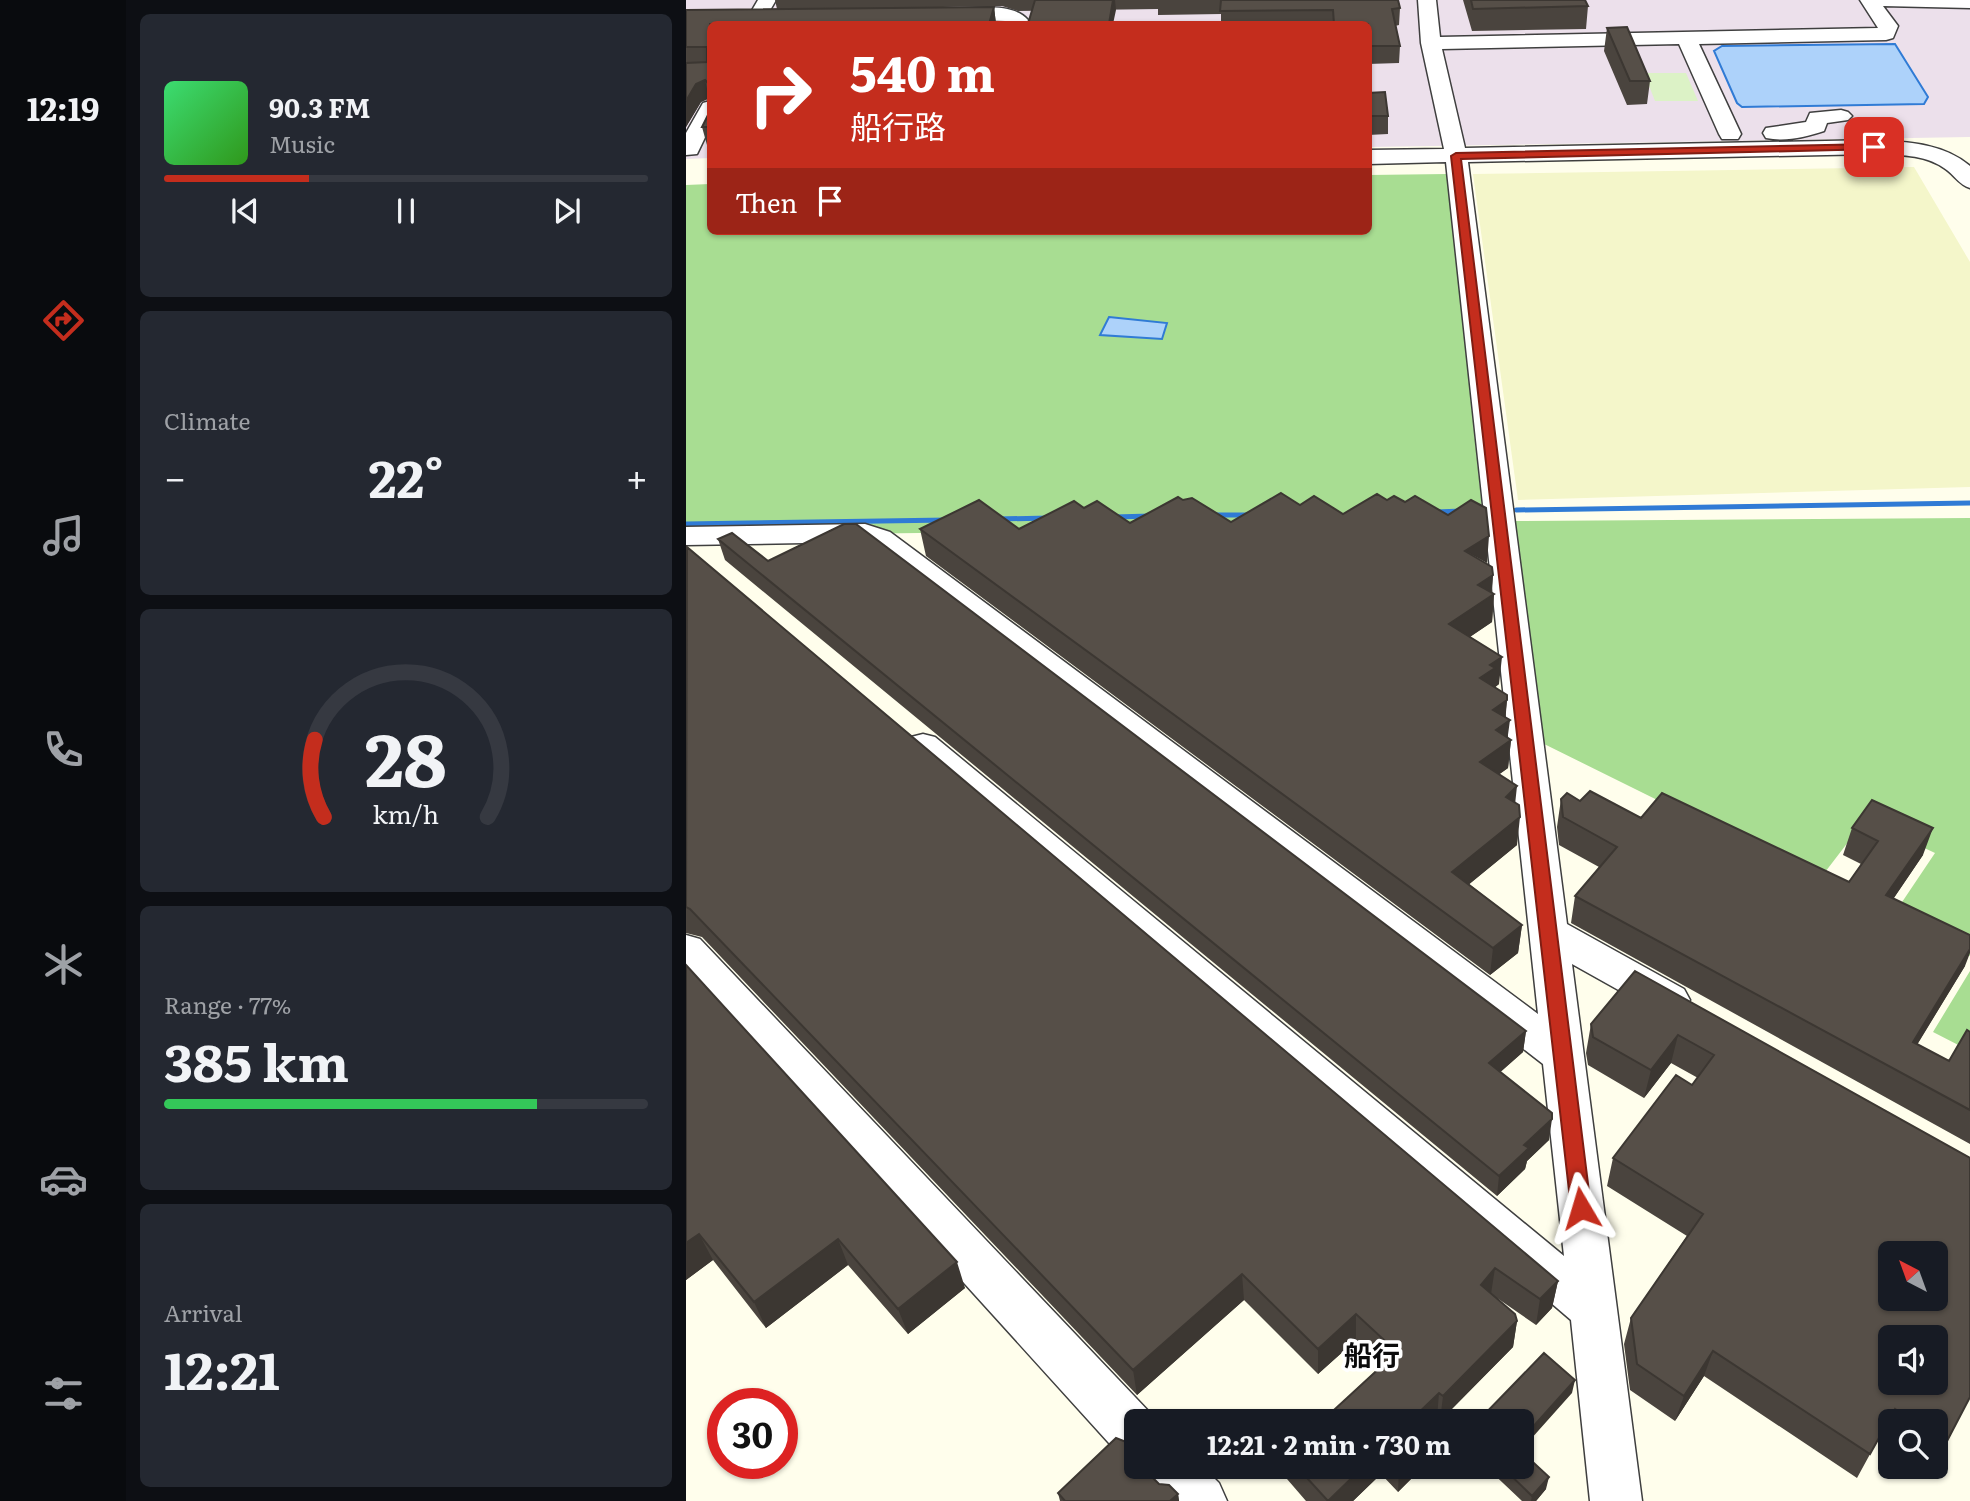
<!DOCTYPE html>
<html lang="en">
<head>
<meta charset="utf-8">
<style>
  :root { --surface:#171b24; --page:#242831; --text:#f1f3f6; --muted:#9ea1a6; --line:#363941; --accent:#c42d1d }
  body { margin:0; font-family:Literata,"Noto Sans SC",serif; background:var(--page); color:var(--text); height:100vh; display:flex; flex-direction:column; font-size:26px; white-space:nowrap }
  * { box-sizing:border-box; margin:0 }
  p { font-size:23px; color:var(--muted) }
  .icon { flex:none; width:38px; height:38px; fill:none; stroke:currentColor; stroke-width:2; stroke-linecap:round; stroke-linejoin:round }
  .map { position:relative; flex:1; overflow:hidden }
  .details { display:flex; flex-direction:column; gap:14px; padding:14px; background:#0d0f14; width:560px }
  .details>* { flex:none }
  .hud { position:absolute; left:21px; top:21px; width:665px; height:214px; border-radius:10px; box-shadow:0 2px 5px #0004; background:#c42d1d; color:#fff; overflow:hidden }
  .needle { width:46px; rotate:319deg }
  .fabs { position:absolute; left:1192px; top:1241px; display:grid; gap:14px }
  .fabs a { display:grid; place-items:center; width:70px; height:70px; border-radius:10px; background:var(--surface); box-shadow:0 2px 5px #0004; font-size:35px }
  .speed { position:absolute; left:21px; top:1388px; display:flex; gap:14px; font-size:35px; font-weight:700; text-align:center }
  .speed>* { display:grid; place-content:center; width:91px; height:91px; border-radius:50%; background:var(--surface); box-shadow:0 2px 5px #0004; line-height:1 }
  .speed .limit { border:10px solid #d22; background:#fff; color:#111 }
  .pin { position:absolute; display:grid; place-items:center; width:60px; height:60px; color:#fff; margin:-30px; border-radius:14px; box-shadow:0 4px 10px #0006 }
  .me { position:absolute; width:77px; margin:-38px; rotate:353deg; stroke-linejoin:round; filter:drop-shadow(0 0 5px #0008) }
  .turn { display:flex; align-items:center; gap:24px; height:147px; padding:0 28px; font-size:32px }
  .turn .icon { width:91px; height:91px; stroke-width:2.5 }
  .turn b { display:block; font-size:49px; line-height:60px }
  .then { display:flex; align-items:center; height:66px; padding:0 28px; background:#0003; gap:14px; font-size:26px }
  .big { font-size:52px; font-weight:700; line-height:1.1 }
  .details .tile { flex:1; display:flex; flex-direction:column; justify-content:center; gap:10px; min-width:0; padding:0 24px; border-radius:10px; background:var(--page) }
  .details .dial { align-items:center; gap:0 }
  .dial svg { height:182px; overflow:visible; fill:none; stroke:var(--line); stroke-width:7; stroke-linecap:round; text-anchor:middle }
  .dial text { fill:var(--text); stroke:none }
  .song { display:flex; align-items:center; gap:21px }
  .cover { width:84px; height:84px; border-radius:10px; background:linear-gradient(135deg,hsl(140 70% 55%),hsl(110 70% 35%)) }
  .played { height:7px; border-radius:4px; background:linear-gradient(90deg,var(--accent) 30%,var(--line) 30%) }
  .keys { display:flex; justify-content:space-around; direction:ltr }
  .heat { display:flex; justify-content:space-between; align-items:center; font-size:38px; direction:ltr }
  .charge { height:10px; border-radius:5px; background:linear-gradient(90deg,#34c759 77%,var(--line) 0) }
  .trip { position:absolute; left:438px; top:1409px; width:410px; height:70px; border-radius:10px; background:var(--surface); box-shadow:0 2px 5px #0004; font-weight:700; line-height:70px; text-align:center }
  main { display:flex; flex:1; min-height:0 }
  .menu { display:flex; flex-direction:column; width:126px; justify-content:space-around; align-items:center; background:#090b0e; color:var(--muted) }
  .menu .icon { width:49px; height:49px }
  .menu .active { color:var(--accent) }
  .menu b { font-size:32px; color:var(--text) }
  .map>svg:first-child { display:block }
  .industrial { fill:#ece0eb }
  .farmland { fill:#f4f6ca }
  .forest { fill:#a8dd92 }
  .pitch { fill:#dcf2c6 }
  .water { fill:#add2fa; stroke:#307bd5; stroke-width:2 }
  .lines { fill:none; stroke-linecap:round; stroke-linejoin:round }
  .stream { stroke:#307bd5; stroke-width:5 }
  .minor-casing { stroke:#3f3f3f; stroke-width:3 }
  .minor { fill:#fff; fill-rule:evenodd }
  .wall { fill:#4a443e }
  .shaded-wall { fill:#3c3732 }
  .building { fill:#564f48; stroke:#3c3732; stroke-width:2; fill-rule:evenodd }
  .route { fill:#c42d1d; stroke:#7f1d13; stroke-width:2 }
  .labels { text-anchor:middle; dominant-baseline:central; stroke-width:7; stroke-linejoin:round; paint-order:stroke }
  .near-quarter-label { font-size:28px; font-weight:bold; fill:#0c0c0c; stroke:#fff }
</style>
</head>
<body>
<main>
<nav class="menu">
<b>12:19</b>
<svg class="icon active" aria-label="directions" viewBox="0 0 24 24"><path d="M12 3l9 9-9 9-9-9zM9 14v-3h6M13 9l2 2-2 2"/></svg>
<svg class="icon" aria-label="music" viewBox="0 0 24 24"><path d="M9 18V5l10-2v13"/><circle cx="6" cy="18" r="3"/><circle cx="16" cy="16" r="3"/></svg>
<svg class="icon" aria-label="phone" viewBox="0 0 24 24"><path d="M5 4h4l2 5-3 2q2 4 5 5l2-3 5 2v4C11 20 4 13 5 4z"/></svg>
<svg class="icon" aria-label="climate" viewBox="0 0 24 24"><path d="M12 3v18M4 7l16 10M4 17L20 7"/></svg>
<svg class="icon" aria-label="car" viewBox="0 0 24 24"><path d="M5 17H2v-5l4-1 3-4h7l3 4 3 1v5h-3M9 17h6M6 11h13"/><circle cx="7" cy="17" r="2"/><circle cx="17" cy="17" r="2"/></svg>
<svg class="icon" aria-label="filters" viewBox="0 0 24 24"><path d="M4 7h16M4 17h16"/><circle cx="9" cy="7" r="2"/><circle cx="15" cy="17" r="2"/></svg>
</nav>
<section class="details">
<div class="tile">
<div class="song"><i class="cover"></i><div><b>90.3 FM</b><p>Music</p></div></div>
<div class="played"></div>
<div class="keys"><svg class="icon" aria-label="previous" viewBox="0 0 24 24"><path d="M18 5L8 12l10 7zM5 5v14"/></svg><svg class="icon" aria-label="pause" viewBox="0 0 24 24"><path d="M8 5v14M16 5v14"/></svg><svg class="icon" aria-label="next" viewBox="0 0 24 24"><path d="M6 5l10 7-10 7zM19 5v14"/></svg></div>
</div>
<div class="tile"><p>Climate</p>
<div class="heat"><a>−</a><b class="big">22°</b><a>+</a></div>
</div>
<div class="tile dial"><svg viewBox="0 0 100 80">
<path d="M14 69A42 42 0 1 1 86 69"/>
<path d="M14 69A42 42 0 0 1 10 35" stroke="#c42d1d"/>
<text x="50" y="56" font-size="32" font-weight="700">28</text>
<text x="50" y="72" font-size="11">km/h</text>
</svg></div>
<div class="tile"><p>Range · 77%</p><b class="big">385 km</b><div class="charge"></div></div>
<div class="tile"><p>Arrival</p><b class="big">12:21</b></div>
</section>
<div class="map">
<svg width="1284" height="1501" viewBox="0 0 1284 1501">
  <rect width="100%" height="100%" fill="#fffeec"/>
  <path class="industrial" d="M0,0h1284v137l-601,10 -1,-123h-658v134l-24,1z"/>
  <path class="farmland" d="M1228,167l56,95v225l-452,13 -45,-326z"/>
  <path class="forest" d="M761,174l37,352 -798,10v-351l24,-1v47h658l1,-56z
    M1284,518v438l-78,-39 43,-64 -70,-33 -46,60 -287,-142 -25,-217z
    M1284,971v80l-37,-19z"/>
  <path class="pitch" d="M958,73h42l12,28h-43z"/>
  <path class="water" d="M1209,44l33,53 -4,7 -182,3 -5,-4 -23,-52 8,-5z
    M423,317l58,6 -5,16 -62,-4z"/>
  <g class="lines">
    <path class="stream" d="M830,510l454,-7
      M750,512l26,-1
      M526,515h40
      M428,517l37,-1
      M312,519l51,-1
      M0,524l262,-4"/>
    <g class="minor-casing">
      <path id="minor" d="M72,0h18l-14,24h-18z
        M732,0h18l4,37 438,-9 -18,-28h110v8l-87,-2 15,20 -5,12 -7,2 -187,4 42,90 -3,5h-16l-3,-5 -40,-90 -237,5 23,99 409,-8c34,2 69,3 96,26v22c-11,-3 -16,-14 -26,-20 -20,-14 -46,-13 -70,-14l-406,8 99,762 117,65 6,11 -6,11 -14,5 -14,-5 -84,-47 70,537h-52l-19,-181 -660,-565 -5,-9 5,-9 12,-3 12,3 629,519 -21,-192 -675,-520 -6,-2 -176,3v-18l179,-3 25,8 648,482 -92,-852 -78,2v-14l76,-1 -23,-106z
        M263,9c22,0 63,-8 79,11l-2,4h-18l-3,-3 -63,-2 -2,-4z
        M24,101v26l-13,27 -11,1v-22l17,-30z
        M1155,110l7,2 4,4 -4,4 -21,3 -3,8c-19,6 -38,11 -58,7l-3,-5 3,-5 40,-6 4,-9z
        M0,935l14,4 454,478 1,4h-19v39l-18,-7 -432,-477z
        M454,1466h62l17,17 8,18h-63l-17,-17z"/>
    </g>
    <use href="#minor" class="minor"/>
  </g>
  <path class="wall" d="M89,0h623l2,8 -1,17 -4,1 5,20 -1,17 -31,1v-40h-147v-10l-63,1v-6l-140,2 -16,-5 -118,2 110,-1 2,17h-286v121h-3l-5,-18 7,-14 -1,-5v-9l-7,3 -15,25v-117l91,-1z
    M777,0h122l3,6 -2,23 -114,2z
    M921,28l43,53 -3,23 -20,1 -23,-54z
    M682,93l20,23v18l-20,1z
    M497,500l48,22 69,-17 43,9 143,49 7,12 -1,18 2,1 -2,28 -22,15 29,47 -4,3 12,13 -2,18 3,20 3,2 -3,28 -9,6 16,28 2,43 -48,39 53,41 -4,28 -28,22 -564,-419 -6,-27h99l65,-21 46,15z
    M32,539l50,22 758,470 -3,21 -23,20 49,68 -22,21 -2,8 -28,27 -772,-636z
    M0,548l872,733 -6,27 -16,17 -39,-27 20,23 -4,26 -73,74 -3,-3 -4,3h-111l60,-56 -26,-25 -38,34 -74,-74 -107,95 -435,-458 -16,-4z
    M875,799l19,2 269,81 12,-18 -18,-9 9,-27 71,27 -30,44 72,67 -48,79 32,16 21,-29v112l-399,-221 4,-27 24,-29 -40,-22 -2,-18z
    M0,965l279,323 -57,46 -60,-69 -82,63 -53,-68 -27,20z
    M949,971l331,186 -20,286 -10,17v-39h-46v19l-9,-6 -24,44 -153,-102 -29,45 -45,-31 -6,-46 7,-26 56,-82 -80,-50 6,-28 79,-73 6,-7 -27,-15 -27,35 -56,-33 -2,-12 5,-29z
    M450,1466l23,18 19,10 1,7h-119l-2,-8z
    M600,1466h136v2l-24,24 -17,-18 -28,27h-47l-19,-22z
    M799,1466h36l25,23 -10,12h-14z"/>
  <path class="shaded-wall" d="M427,0h2l1,10 -3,14h-4z
    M308,7l2,17h-7z
    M19,80l4,18 -8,4 -15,25v-26l10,-17z
    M803,536l-2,27 -22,-12z
    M807,575l-2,21 3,-2 -2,28 -45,30 2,-28 29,-39z
    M816,657l-3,27 -6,5 -13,-11 10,-13z
    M821,700l-2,24 5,-4 -3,22 4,-2 -3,28 -30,22 2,-28 13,-52z
    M831,786l-3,28 -8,-17z
    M834,817l-3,28 -67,55 2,-28z
    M1247,828l-10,27 -46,68 9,-28z
    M836,925l-4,28 -28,22 3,-27z
    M1284,949v4l-5,13 -63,103 11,-27z
    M840,1031l-3,21 -36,32 2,-21z
    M992,1035l-7,28 -27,35 7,-28z
    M866,1119l-3,21 -22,21 -2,8 -28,27 2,-20 25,-31z
    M13,1234l14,26 -27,20v-37z
    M152,1239l10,26 -82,63 -12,-26z
    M271,1262l8,26 -57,46 -10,-25z
    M809,1268l-4,26 -10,-9z
    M556,1274l2,26 -107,95 -4,-25z
    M872,1281l-6,27 -16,17 4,-26z
    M670,1314v26l-38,34v-25z
    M831,1321l-4,26 -73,74 3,-25z
    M1027,1351l-9,25 -29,45 9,-25z
    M889,1380l-3,13 -51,57v-10z
    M753,1393l-2,25 -4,3h-23z
    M678,1466h17v8l-28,27h-25z
    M715,1466h21v2l-24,24 1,-24z
    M863,1477l-3,12 -10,12h-5l1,-5z
    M492,1494l1,7h-9z"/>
  <path class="building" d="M349,0h78l-4,24h-81z
    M535,0h177l2,8 -8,1 8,37h-32v-22h-34l-1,-14 -113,1z
    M785,0h114l3,6 -115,3z
    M308,7l-5,17h-279v84h-2v-25l-3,-3 -9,4 -10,17v-38l21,-1v-15h-21v-37z
    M941,27l23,54h-20l-23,-53z
    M699,92l3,24h-20v-23z
    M24,111v16h-8z
    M595,493l19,12 14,-9 29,18 34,-20 10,6 7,-4 11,6 10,-6 33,19 23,-15 15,8 3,28 -24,15 27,16 1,8 -15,10 16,9 -45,30 53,33 -12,8 5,3 -15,10 27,17v5l-14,10 17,10 -14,10 15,10 -31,22 37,24 -11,11 13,8 1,12 -68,55 70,53 -29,23 -573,-419 59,-29 40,29 55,-28 10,7 13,-7 33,22 48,-26 5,3 9,-2 39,24z
    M158,524h12l670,507 -37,32 63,50v6l-28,26 5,3 -30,28 -781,-637 14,-6 36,28z
    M1,547l871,734 -18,18 -45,-31 -14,17 34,29 2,7 -74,75 -4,-3 -29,28h-88l75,-69 -41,-38 -38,35 -76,-75 -109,96 -443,-461 -4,-2z
    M904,791l51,27 21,-25 187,89 29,-41 -26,-13 20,-28 61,28 -47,67 84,40v14l-57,93 36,19 18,-31 3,2v78l-395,-214 42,-49 -54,-30 -2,-18 6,-6 13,8z
    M0,965l271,297 -59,47 -60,-70 -84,63 -55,-68 -13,9z
    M949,971l335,187v239l-24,46 -10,-7v-15h-23l-18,-12 -25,45 -157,-103 -29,45 -47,-32 -6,-46 72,-104 -90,-56 63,-83 16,10 22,-30 -36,-20 -27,35 -58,-33 -2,-13zM1204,1253h46v45h-46zM1204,1337h46v45h-46z
    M858,1353l31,27 -54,60v-19h-43z
    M430,1438l13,5 5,5 2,5v13h5l18,18 10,1 9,9 -8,7h-105l-7,-8z
    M835,1451l28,26 -17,19 -31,-30h20z
    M610,1466h68l-36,35z"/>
  <path class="route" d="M1188,144l5,3 -2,2 -416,10 130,1049 -3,6 -7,3 -7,-3 -3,-6 -120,-1052 5,-3z"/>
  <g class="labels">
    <g class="near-quarter-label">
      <text x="686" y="1354">船行</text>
    </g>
  </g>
</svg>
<div class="fabs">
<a><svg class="needle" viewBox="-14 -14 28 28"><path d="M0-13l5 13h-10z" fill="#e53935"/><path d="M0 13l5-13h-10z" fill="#9ea1a6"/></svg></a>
<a><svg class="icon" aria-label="sound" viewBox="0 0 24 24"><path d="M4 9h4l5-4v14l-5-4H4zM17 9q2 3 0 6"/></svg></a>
<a><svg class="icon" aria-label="search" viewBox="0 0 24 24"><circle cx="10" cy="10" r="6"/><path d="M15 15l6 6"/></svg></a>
</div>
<div class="speed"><div class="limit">30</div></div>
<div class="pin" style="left:1188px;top:147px;background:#d93025"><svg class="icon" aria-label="arrive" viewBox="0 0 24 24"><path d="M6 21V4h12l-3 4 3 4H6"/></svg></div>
<svg class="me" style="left:895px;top:1208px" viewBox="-20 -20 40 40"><path d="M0-17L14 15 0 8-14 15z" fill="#c42d1d" stroke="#fff" stroke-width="4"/></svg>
<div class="trip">12:21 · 2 min · 730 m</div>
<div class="hud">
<div class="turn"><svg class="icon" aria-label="right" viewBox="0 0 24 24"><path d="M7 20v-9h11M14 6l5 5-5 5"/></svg><div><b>540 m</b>船行路</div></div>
<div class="then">Then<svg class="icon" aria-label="arrive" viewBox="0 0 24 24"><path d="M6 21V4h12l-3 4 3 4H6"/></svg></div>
</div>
</div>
</main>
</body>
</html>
